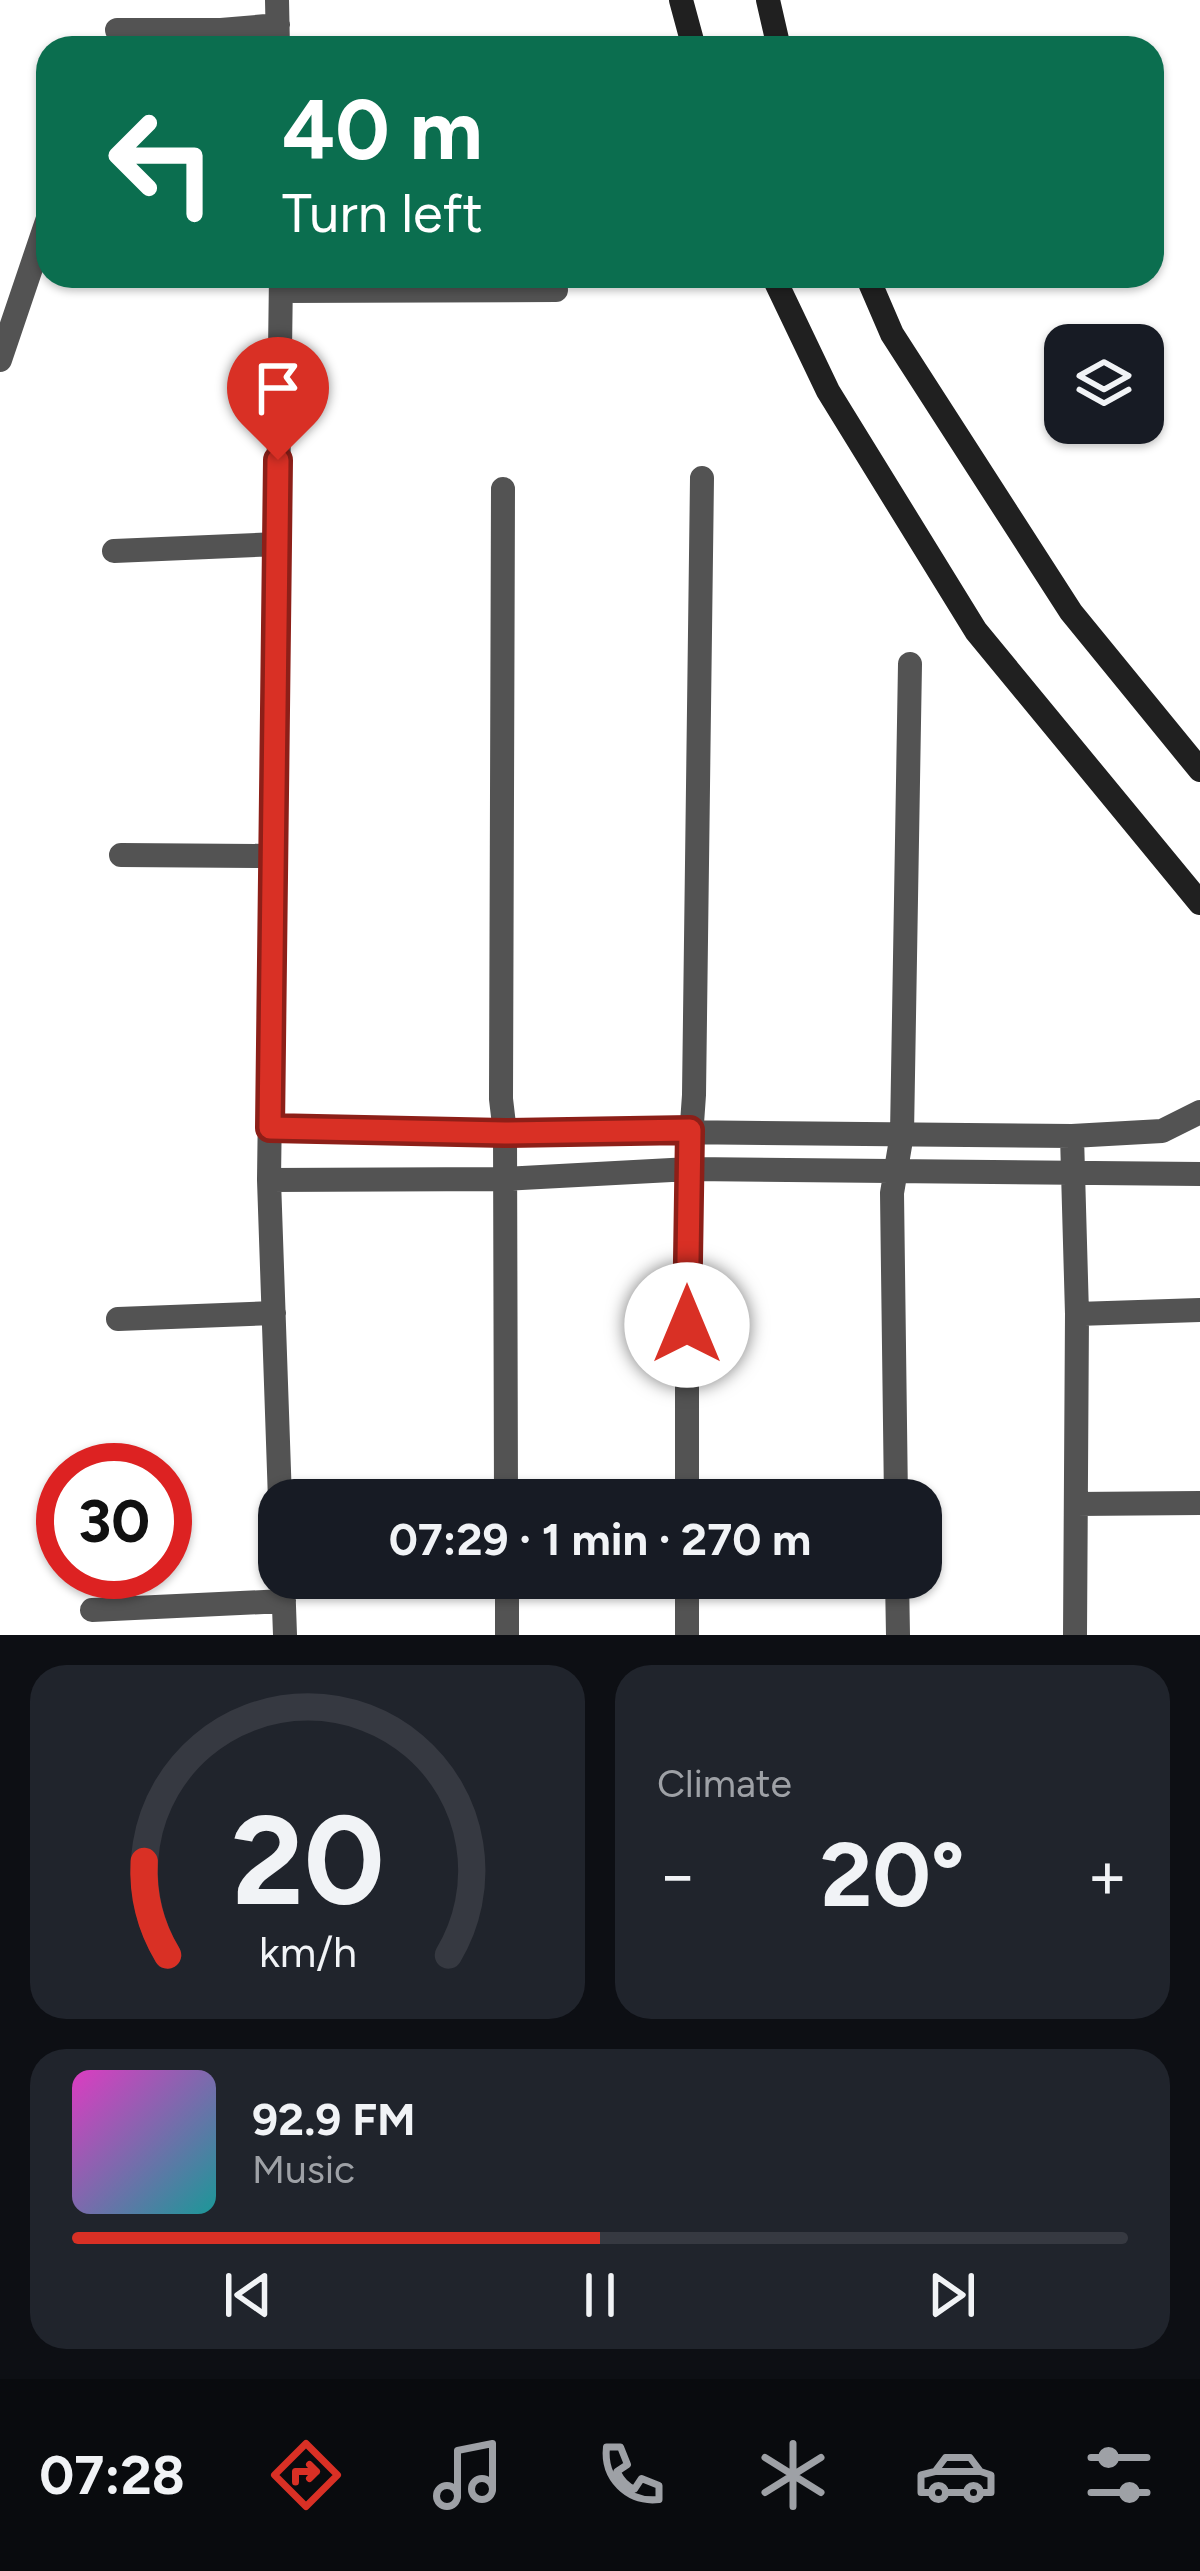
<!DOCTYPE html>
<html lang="en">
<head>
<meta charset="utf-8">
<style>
  :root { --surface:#171b24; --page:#20242c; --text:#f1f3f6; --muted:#9ea1a6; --line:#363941; --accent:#d93025 }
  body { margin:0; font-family:Figtree,sans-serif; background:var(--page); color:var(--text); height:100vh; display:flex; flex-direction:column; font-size:45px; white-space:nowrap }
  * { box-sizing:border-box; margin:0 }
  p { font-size:39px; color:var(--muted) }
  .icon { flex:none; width:66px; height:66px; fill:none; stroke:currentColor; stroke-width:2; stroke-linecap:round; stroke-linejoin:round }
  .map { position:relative; height:1635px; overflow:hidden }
  .details { display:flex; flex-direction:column; gap:30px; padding:30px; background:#0d0f14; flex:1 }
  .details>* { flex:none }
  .guide { position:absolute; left:36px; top:36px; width:1128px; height:252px; border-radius:36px; box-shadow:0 3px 9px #0004; background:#0b6e4f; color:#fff; overflow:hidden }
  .fabs { position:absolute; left:1044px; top:324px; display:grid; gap:24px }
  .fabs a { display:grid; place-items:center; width:120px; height:120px; border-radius:24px; background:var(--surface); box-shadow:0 3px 9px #0004; font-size:60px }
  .speed { position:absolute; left:36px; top:1443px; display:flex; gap:24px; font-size:60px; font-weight:700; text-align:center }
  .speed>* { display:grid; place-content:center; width:156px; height:156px; border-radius:50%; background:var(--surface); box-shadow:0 3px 9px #0004; line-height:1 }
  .speed .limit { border:18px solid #d22; background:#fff; color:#111 }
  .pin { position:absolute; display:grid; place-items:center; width:102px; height:102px; color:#fff; margin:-123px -51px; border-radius:50% 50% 50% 0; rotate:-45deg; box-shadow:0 0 12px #0007 }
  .pin .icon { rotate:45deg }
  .me { position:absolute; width:132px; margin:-66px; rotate:0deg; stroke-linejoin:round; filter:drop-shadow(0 0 9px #0008) }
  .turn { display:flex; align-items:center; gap:42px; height:252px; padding:0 48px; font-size:54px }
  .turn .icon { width:156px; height:156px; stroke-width:2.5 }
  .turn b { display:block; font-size:84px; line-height:102px }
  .big { font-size:90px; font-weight:700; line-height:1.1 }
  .details .tile { flex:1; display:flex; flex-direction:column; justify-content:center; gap:18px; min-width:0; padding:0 42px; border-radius:36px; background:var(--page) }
  .details .dial { align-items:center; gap:0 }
  .dial svg { height:312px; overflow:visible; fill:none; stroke:var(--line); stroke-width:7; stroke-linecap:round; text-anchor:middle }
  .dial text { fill:var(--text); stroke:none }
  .song { display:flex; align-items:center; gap:36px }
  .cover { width:144px; height:144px; border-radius:18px; background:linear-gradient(135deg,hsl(310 70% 55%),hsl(180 70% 35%)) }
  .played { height:12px; border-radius:6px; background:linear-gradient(90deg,var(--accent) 50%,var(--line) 50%) }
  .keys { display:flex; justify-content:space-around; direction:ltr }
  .heat { display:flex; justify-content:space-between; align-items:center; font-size:66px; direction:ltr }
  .details .tiles { flex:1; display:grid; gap:30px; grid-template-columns:1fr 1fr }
  .tile:last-child { grid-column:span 2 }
  .trip { position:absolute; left:258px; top:1479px; width:684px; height:120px; border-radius:36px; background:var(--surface); box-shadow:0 3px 9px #0004; font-weight:700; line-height:120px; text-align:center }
  .menu { display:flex; height:192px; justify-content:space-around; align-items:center; background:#090b0e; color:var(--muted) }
  .menu .icon { width:84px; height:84px }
  .menu .current { color:var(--accent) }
  .menu b { font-size:54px; color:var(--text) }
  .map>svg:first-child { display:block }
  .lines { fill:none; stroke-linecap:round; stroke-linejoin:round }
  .street { stroke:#535353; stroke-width:24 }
  .secondary { stroke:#202020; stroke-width:24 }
  .route-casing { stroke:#8d1f18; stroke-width:30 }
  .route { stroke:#d93025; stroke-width:21 }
</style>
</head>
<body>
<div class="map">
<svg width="1200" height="1635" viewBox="0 0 1200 1635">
  <rect width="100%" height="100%" fill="#fff"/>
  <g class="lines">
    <path class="street" d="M277,0l1,48
      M117,30h104l57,-5
      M281,291l275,-1
      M0,360l48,-142
      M503,489l-2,610 4,34 1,367
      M114,551l163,-7
      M121,855l152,1
      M270,1128l802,8 90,-5 38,-19
      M1072,1136l5,178 -2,321
      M269,1180l236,-1 185,-10 510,5
      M1077,1314l123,-4
      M118,1319l156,-6
      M280,1500l-11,-320 12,-904
      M687,1500v-306l7,-99 8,-617
      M896,1500l-4,-307 10,-59 8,-470
      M1076,1504l124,-1
      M283,1578l2,57
      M507,1578v57
      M897,1578l1,57
      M92,1610l192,-9
      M687,1635v-57"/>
    <path class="secondary" d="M681,0l13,48
      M768,0l11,48
      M773,276l55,115 148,240 224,272
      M867,276l25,58 179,278 129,158"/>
  </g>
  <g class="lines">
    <g class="route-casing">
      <path id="route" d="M278,460l-8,668 235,5 185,-3 -3,195"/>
    </g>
    <use href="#route" class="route"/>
  </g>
</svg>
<div class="fabs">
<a><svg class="icon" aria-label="layers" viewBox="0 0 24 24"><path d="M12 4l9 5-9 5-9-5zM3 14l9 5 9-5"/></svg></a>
</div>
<div class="speed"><div class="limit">30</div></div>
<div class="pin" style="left:278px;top:460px;background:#d93025"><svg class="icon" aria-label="arrive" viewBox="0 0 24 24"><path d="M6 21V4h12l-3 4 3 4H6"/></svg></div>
<svg class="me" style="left:687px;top:1325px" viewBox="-20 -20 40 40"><circle r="19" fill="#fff"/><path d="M0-13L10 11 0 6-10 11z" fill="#d93025"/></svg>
<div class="trip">07:29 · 1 min · 270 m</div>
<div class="guide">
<div class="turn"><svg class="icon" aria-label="left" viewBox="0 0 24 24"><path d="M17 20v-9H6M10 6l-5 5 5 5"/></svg><div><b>40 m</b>Turn left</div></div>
</div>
</div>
<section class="details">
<div class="tiles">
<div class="tile dial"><svg viewBox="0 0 100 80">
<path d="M14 69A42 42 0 1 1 86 69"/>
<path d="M14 69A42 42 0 0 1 8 45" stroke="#d93025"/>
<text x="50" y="56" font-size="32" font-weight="700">20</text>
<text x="50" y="72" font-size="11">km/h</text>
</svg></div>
<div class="tile"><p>Climate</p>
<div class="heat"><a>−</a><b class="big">20°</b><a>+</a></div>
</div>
<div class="tile">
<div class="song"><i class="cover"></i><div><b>92.9 FM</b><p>Music</p></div></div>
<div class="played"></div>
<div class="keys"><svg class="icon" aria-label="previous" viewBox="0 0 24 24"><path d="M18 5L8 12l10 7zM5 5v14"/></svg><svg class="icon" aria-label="pause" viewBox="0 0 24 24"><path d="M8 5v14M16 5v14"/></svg><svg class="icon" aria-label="next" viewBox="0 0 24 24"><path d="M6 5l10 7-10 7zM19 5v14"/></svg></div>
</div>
</div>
</section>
<nav class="menu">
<b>07:28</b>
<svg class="icon current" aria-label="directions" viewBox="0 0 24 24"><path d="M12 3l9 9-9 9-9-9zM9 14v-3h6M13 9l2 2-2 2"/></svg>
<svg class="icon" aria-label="music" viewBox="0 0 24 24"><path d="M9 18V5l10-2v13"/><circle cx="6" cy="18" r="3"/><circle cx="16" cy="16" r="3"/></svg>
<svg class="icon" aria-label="phone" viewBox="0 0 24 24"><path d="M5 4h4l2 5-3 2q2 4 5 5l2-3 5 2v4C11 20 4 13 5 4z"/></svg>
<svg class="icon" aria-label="climate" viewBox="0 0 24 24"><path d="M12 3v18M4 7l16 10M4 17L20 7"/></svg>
<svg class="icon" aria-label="car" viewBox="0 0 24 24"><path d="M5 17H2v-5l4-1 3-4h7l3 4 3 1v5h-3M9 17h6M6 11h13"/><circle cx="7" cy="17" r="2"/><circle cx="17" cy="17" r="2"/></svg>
<svg class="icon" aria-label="filters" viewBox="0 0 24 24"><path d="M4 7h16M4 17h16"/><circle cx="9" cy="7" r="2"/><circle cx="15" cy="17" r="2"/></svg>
</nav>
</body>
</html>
